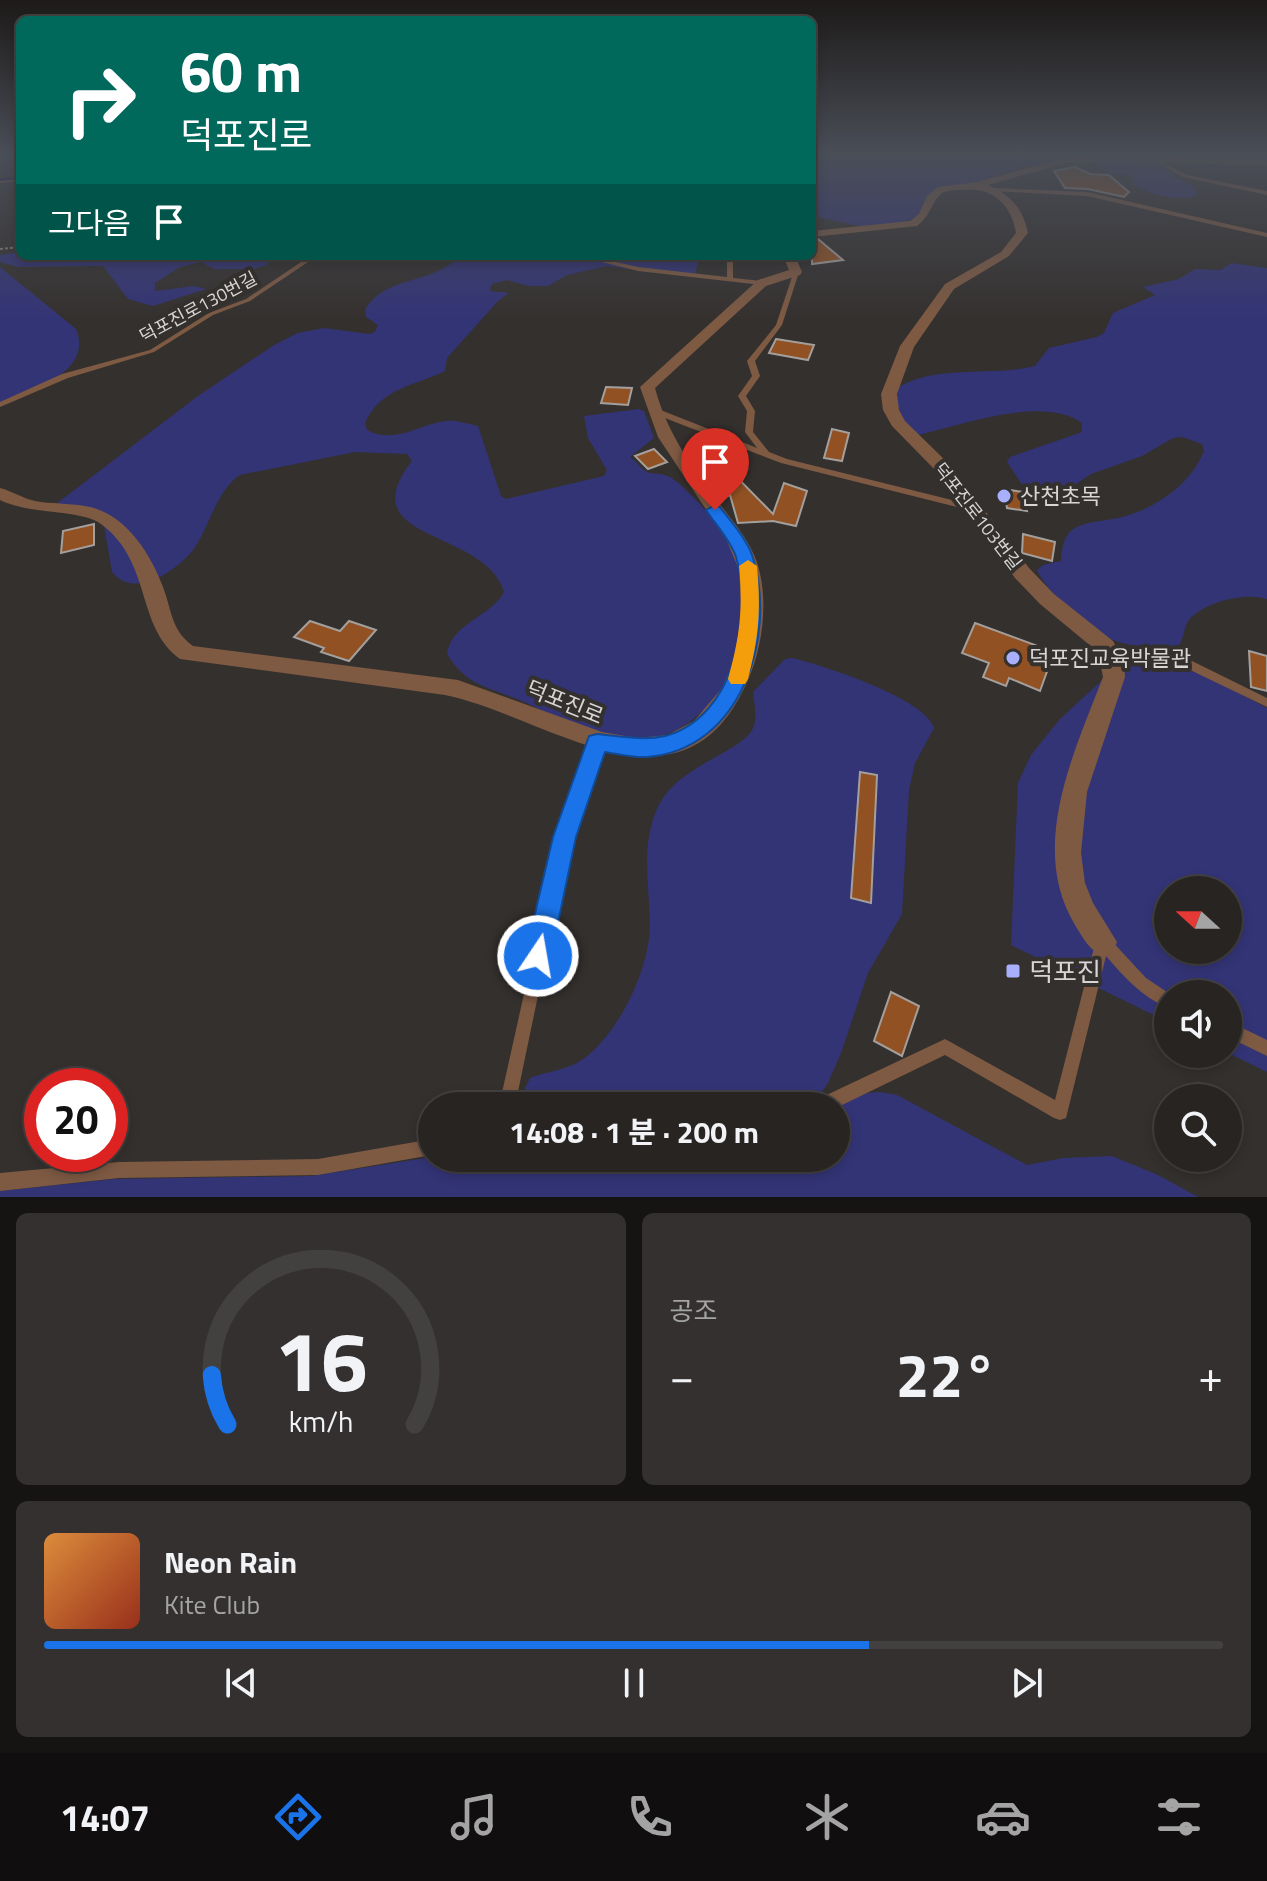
<!DOCTYPE html>
<html lang="ko">
<head>
<meta charset="utf-8">
<style>
  :root { --surface:#272422; --page:#33302f; --text:#f1f3f6; --muted:#a4a4a5; --line:#434140; --accent:#1a73e8 }
  body { margin:0; font-family:"Titillium Web","Noto Sans KR",sans-serif; background:var(--page); color:var(--text); height:100vh; display:flex; flex-direction:column; font-size:30px; white-space:nowrap }
  * { box-sizing:border-box; margin:0 }
  p { font-size:26px; color:var(--muted) }
  .icon { flex:none; width:44px; height:44px; fill:none; stroke:currentColor; stroke-width:2; stroke-linecap:round; stroke-linejoin:round }
  .map { position:relative; height:1197px; overflow:hidden }
  .drawer { display:flex; flex-direction:column; gap:16px; padding:16px; background:#151413; flex:1 }
  .drawer>* { flex:none }
  .banner { position:absolute; left:16px; top:16px; width:800px; height:244px; border-radius:12px; box-shadow:0 4px 12px #0003,0 0 0 2px var(--line); background:#00695c; color:#fff; overflow:hidden }
  .needle { width:52px; rotate:291deg }
  .buttons { position:absolute; left:1154px; top:876px; display:grid; gap:16px }
  .buttons a { display:grid; place-items:center; width:88px; height:88px; border-radius:50%; background:var(--surface); box-shadow:0 4px 12px #0003,0 0 0 2px var(--line); font-size:40px }
  .speed { position:absolute; left:24px; top:1068px; display:flex; gap:16px; font-size:40px; font-weight:700; text-align:center }
  .speed>* { display:grid; place-content:center; width:104px; height:104px; border-radius:50%; background:var(--surface); box-shadow:0 4px 12px #0003,0 0 0 2px var(--line); line-height:1 }
  .speed .limit { border:12px solid #d22; background:#fff; color:#111 }
  .pin { position:absolute; display:grid; place-items:center; width:68px; height:68px; color:#fff; margin:-82px -34px; border-radius:50% 50% 50% 0; rotate:-45deg; box-shadow:0 0 8px #0007 }
  .pin .icon { rotate:45deg }
  .me { position:absolute; width:88px; margin:-44px; rotate:12deg; stroke-linejoin:round; filter:drop-shadow(0 0 6px #0008) }
  .turn { display:flex; align-items:center; gap:28px; height:168px; padding:0 32px; font-size:36px }
  .turn .icon { width:104px; height:104px; stroke-width:2.5 }
  .turn b { display:block; font-size:56px; line-height:68px }
  .then { display:flex; align-items:center; height:76px; padding:0 32px; background:#0003; gap:16px; font-size:30px }
  .big { font-size:60px; font-weight:700; line-height:1.1 }
  .drawer .tile { flex:1; display:flex; flex-direction:column; justify-content:center; gap:12px; min-width:0; padding:0 28px; border-radius:12px; background:var(--page) }
  .drawer .dial { align-items:center; gap:0 }
  .dial svg { height:208px; overflow:visible; fill:none; stroke:var(--line); stroke-width:7; stroke-linecap:round; text-anchor:middle }
  .dial text { fill:var(--text); stroke:none }
  .song { display:flex; align-items:center; gap:24px }
  .cover { width:96px; height:96px; border-radius:12px; background:linear-gradient(135deg,hsl(30 70% 55%),hsl(10 70% 35%)) }
  .played { height:8px; border-radius:4px; background:linear-gradient(90deg,var(--accent) 70%,var(--line) 70%) }
  .keys { display:flex; justify-content:space-around; direction:ltr }
  .heat { display:flex; justify-content:space-between; align-items:center; font-size:44px; direction:ltr }
  .drawer .tiles { flex:1; display:grid; gap:16px; grid-template-columns:1fr 1fr }
  .tile:last-child { grid-column:span 2 }
  .trip { position:absolute; left:418px; top:1092px; width:432px; height:80px; border-radius:40px; background:var(--surface); box-shadow:0 4px 12px #0003,0 0 0 2px var(--line); font-weight:700; line-height:80px; text-align:center }
  .dock { display:flex; height:128px; justify-content:space-around; align-items:center; background:#100e0e; color:var(--muted) }
  .dock .icon { width:56px; height:56px }
  .dock .on { color:var(--accent) }
  .dock b { font-size:36px; color:var(--text) }
  .map>svg:first-child { display:block }
  .green { fill:#333476; fill-rule:evenodd }
  .lines { fill:none; stroke-linecap:round; stroke-linejoin:round }
  .stream { stroke:#160556; stroke-width:3 }
  .building { fill:#915123; stroke:#a39f9c; stroke-width:2 }
  .path { stroke:#84807f; stroke-width:2; stroke-dasharray:3 2; stroke-linecap:butt }
  .lane { fill:#7e5a43; fill-rule:evenodd }
  .street { fill:#7e5a43; fill-rule:evenodd }
  .route { fill:#1a73e8; stroke:#114b97; stroke-width:2 }
  .slow { fill:#f59e0b }
  .poi-dot { fill:#a8b0fc; stroke:#34302e; stroke-width:3 }
  .labels { text-anchor:middle; dominant-baseline:central; stroke-width:8; stroke-linejoin:round; paint-order:stroke }
  .far-street-label { font-size:18px; fill:#d8d6d5; stroke:#34302e }
  .poi-label { font-size:22px; fill:#d8d6d5; stroke:#34302e; text-anchor:start }
  .street-label { font-size:22px; fill:#d8d6d5; stroke:#34302e }
  .near-poi-label { font-size:26px; fill:#d8d6d5; stroke:#34302e; text-anchor:start }
</style>
</head>
<body>
<div class="map">
<svg width="1267" height="1197" viewBox="0 0 1267 1197">
  <rect width="100%" height="100%" fill="#34302e"/>
  <path class="green" d="M812,153h455v8l-141,-7 -59,5 -45,8 -43,15 -38,5 -14,11 -9,18 -18,8 -35,3 -53,-11z
    M1094,161c26,0 66,-7 82,17l20,9 1,9c-22,6 -49,-2 -68,-14h6l-4,-7 -24,-2z
    M20,252v4h253l-6,9 -14,4h-39l-13,-7 -21,5 -25,16v8l39,-5 12,3 -53,17 -25,-7 -25,-33 -85,1 -18,-5v-7z
    M459,256h241l-5,18 -11,2 -77,-10 -40,9 -19,11h-20l-21,-6 -15,4 -2,7 19,2 -11,8 -51,57 -2,13c-30,15 -65,17 -80,52l2,7c28,15 52,-6 79,-9 10,-1 22,3 32,5l23,70 5,3 98,-23 3,-6 -19,-32 -4,-22 55,-7 5,2 10,27 -24,19c6,4 12,13 19,16 1,0 11,1 12,1 10,2 18,9 25,16 19,18 42,45 51,69 26,68 -11,166 -88,180 -42,8 -89,-21 -127,-38 -32,-14 -55,-14 -75,-47 5,-32 43,-36 57,-62 -18,-64 -156,-49 -92,-131l-5,-7 -52,-2 -115,23c-25,17 -30,52 -47,75 -17,21 -58,50 -81,22l-9,-52 -47,-16 142,-108 76,-51 24,-12 26,-5 45,6 6,-2 3,-7 -12,-8 -1,-7c21,-36 67,-24 94,-54z
    M1231,263l36,5v331c-22,-7 -64,3 -79,22 -4,6 -4,17 -9,24 -20,3 -43,3 -63,-4 -23,-7 -70,-49 -79,-71l6,-5 18,-4c1,-12 2,-26 14,-33 12,-7 30,-7 43,-10 35,-8 72,-32 86,-67l-2,-7 -20,-7 -9,1 -31,18 -51,18 -27,18 -25,5 -18,-14 -14,-21 3,-5 72,-25v-9c-39,-28 -120,2 -164,12 -16,-15 -25,-26 -19,-48 38,-23 93,-10 136,-21l14,-18 48,-11 7,-4 9,-20 42,-18 -12,-8 36,-8 16,-10 26,1z
    M0,267l76,62c18,44 -46,61 -76,74z
    M1140,656l64,19 63,33v364l-39,-19v-59h-60v28l-157,-77 7,-162 13,-28 29,-36 67,-62zM1168,890h60v60h-60z
    M792,658c30,7 133,40 142,70l-19,35 -6,27 -7,124 -34,59 -27,80 -14,32 -12,15 -13,6h-277v-18l5,-10c18,-7 40,-8 56,-21 35,-28 64,-89 64,-134 -1,-39 -10,-84 10,-120 20,-38 84,-52 93,-75 5,-10 1,-25 0,-36l32,-33z
    M880,1092l17,3 130,70 36,-7 49,-2 46,19 40,22h-1198v-6l114,-12 198,-3 120,-19 404,1v-52l31,-13z"/>
  <g class="lines">
    <path class="stream" d="M0,180l20,-2"/>
  </g>
  <path class="building" d="M1075,167l15,7 19,1 20,17 -5,5 -36,-8 -23,-1 -11,-17z
    M818,239l25,21 -31,4v-24z
    M776,339l38,6 -6,15 -39,-7z
    M606,387l26,1 -4,17 -27,-2z
    M832,429l17,4 -7,28 -18,-3z
    M654,449l13,13 -19,7 -13,-13z
    M720,460l53,54 11,-31 23,8 -11,35 -23,-5 -35,2 -8,-28 -11,3 -13,-17 18,-5z
    M1004,489l19,3 4,19 -20,-3z
    M94,524v21l-33,8 2,-22z
    M1023,534l32,8 -3,19 -30,-8z
    M310,621l30,10 9,-10 27,9 -27,31 -28,-9 3,-4 -30,-11z
    M975,623l79,29 -14,39 -31,-13 -3,8 -23,-9 6,-14 -27,-10z
    M1249,651l18,5v35l-16,-4z
    M860,772l17,3 -6,128 -20,-5z
    M891,992l28,14 -17,50 -28,-15z"/>
  <g class="lines">
    <path class="path" d="M0,249l20,-2"/>
    <path class="lane" d="M979,153h21l68,7 -2,1z
      M1155,158l32,17 80,16v4l-84,-18 -30,-17z
      M20,179v2l-20,2v-2z
      M994,188l93,4 180,41v4l-180,-41 -95,-5z
      M310,256h7l-67,45 -37,14 -59,37 -86,26 -68,29v-5l62,-28 88,-24 59,-37 37,-14z
      M578,256h11l49,11 89,10v-21h6v22l29,3 3,2 -3,2 -124,-14z
      M794,271l5,1 -17,53 -27,36 5,15 -14,20 9,15 -2,21 16,20 18,7 189,47 1,2 -1,2 -3,1 -192,-48 -129,-50v-4h6l99,39 -12,-16 2,-21 -9,-15 14,-20 -5,-15 29,-36z
      M1106,643l86,18 75,37v9l-81,-39 -84,-18 -1,-3 1,-3z
      M597,737l4,2 2,3 -32,95 -56,269h-16l60,-269 32,-95 2,-3z
      M1104,936l5,2 37,40 24,16h-2v14c-26,-11 -44,-31 -62,-52l-40,162 -6,2 -6,-2 -109,-63 -109,53v-2h-22l2,-6 129,-61 110,61 40,-156 2,-5z
      M1228,1021l39,19v16l-39,-19z
      M432,1139v16l-114,20 -199,3 -119,13v-18l119,-11 199,-3z"/>
    <path class="street" d="M1122,155l145,5v6l-145,-5 -56,2 -78,22c23,10 35,24 40,48l-19,23 -55,33 -40,58 -17,47 2,16 6,11 45,44 79,103 25,26 59,47 11,21 1,15 -38,115 -6,61 4,30 8,20 24,39 -4,10 -10,4c-14,-6 -20,-18 -28,-31 -47,-78 -1,-172 28,-248l-5,-25 -58,-48 -25,-26 -77,-105 -46,-47 -9,-16 -2,-16 19,-48 45,-62 56,-32 15,-19c-4,-28 -24,-47 -53,-43 -5,0 -14,0 -19,2 -11,5 -13,24 -27,34l-105,11v-6l98,-10 9,-7 8,-18 11,-9 39,-5 89,-25z
      M783,256h12l7,16 -2,3 -34,11 -111,102c11,42 35,77 61,111 13,18 29,35 38,56 16,36 10,89 -6,125 -65,150 -200,36 -303,15l-265,-36c-45,-33 -27,-96 -79,-135 -20,-15 -71,-9 -101,-24v-12c12,3 22,10 35,13 16,3 33,2 50,5 39,6 65,46 78,81 9,24 8,43 30,59l265,34 144,52 35,6 30,-3 27,-14 28,-33 10,-22 10,-49 -3,-47 -12,-29 -69,-104 -18,-50 118,-107 31,-10z"/>
  </g>
  <linearGradient id="sky" x2="0" y2="1"><stop stop-color="#1d1a19"/><stop offset="0.48" stop-color="#4a4e57"/><stop offset="1" stop-color="#4a4e57" stop-opacity="0"/></linearGradient>
  <rect width="1267" height="321" fill="url(#sky)"/>
  <path class="route" d="M715,505l5,2c11,15 28,33 33,51 24,79 -12,192 -106,199 -13,1 -29,-3 -42,-5l-29,85 -25,119 -4,10 -9,3 -9,-3 -4,-10 28,-119 36,-101 8,-2c23,2 45,7 68,2 69,-18 90,-118 71,-179 -5,-16 -20,-32 -30,-47z"/>
  <path class="slow" d="M748,560l9,6c4,43 2,71 -9,113l-3,5h-14l-3,-5c12,-42 15,-70 11,-113z"/>
  <g class="poi-dot">
    <circle cx="1004" cy="496" r="8"/>
    <circle cx="1013" cy="658" r="8"/>
    <rect x="1005" y="963" width="16" height="16" rx="4"/>
  </g>
  <g class="labels">
    <g class="far-street-label">
      <text transform="translate(198 307) rotate(-28)">덕포진로130번길</text>
      <text transform="translate(978 516) rotate(52)">덕포진로103번길</text>
    </g>
    <g class="poi-label">
      <text x="1020" y="496">산천초목</text>
      <text x="1029" y="658">덕포진교육박물관</text>
    </g>
    <g class="street-label">
      <text transform="translate(565 702) rotate(22)">덕포진로</text>
    </g>
    <g class="near-poi-label">
      <text x="1029" y="971">덕포진</text>
    </g>
  </g>
</svg>
<div class="buttons">
<a><svg class="needle" viewBox="-14 -14 28 28"><path d="M0-13l5 13h-10z" fill="#e53935"/><path d="M0 13l5-13h-10z" fill="#a4a4a5"/></svg></a>
<a><svg class="icon" aria-label="sound" viewBox="0 0 24 24"><path d="M4 9h4l5-4v14l-5-4H4zM17 9q2 3 0 6"/></svg></a>
<a><svg class="icon" aria-label="search" viewBox="0 0 24 24"><circle cx="10" cy="10" r="6"/><path d="M15 15l6 6"/></svg></a>
</div>
<div class="speed"><div class="limit">20</div></div>
<div class="pin" style="left:715px;top:510px;background:#d93025"><svg class="icon" aria-label="arrive" viewBox="0 0 24 24"><path d="M6 21V4h12l-3 4 3 4H6"/></svg></div>
<svg class="me" style="left:538px;top:956px" viewBox="-20 -20 40 40"><circle r="17" fill="#1a73e8" stroke="#fff" stroke-width="3"/><path d="M0-11L8 9 0 5-8 9z" fill="#fff"/></svg>
<div class="trip">14:08 · 1 분 · 200 m</div>
<div class="banner">
<div class="turn"><svg class="icon" aria-label="right" viewBox="0 0 24 24"><path d="M7 20v-9h11M14 6l5 5-5 5"/></svg><div><b>60 m</b>덕포진로</div></div>
<div class="then">그다음<svg class="icon" aria-label="arrive" viewBox="0 0 24 24"><path d="M6 21V4h12l-3 4 3 4H6"/></svg></div>
</div>
</div>
<section class="drawer">
<div class="tiles">
<div class="tile dial"><svg viewBox="0 0 100 80">
<path d="M14 69A42 42 0 1 1 86 69"/>
<path d="M14 69A42 42 0 0 1 8 50" stroke="#1a73e8"/>
<text x="50" y="56" font-size="32" font-weight="700">16</text>
<text x="50" y="72" font-size="11">km/h</text>
</svg></div>
<div class="tile"><p>공조</p>
<div class="heat"><a>−</a><b class="big">22°</b><a>+</a></div>
</div>
<div class="tile">
<div class="song"><i class="cover"></i><div><b>Neon Rain</b><p>Kite Club</p></div></div>
<div class="played"></div>
<div class="keys"><svg class="icon" aria-label="previous" viewBox="0 0 24 24"><path d="M18 5L8 12l10 7zM5 5v14"/></svg><svg class="icon" aria-label="pause" viewBox="0 0 24 24"><path d="M8 5v14M16 5v14"/></svg><svg class="icon" aria-label="next" viewBox="0 0 24 24"><path d="M6 5l10 7-10 7zM19 5v14"/></svg></div>
</div>
</div>
</section>
<nav class="dock">
<b>14:07</b>
<svg class="icon on" aria-label="directions" viewBox="0 0 24 24"><path d="M12 3l9 9-9 9-9-9zM9 14v-3h6M13 9l2 2-2 2"/></svg>
<svg class="icon" aria-label="music" viewBox="0 0 24 24"><path d="M9 18V5l10-2v13"/><circle cx="6" cy="18" r="3"/><circle cx="16" cy="16" r="3"/></svg>
<svg class="icon" aria-label="phone" viewBox="0 0 24 24"><path d="M5 4h4l2 5-3 2q2 4 5 5l2-3 5 2v4C11 20 4 13 5 4z"/></svg>
<svg class="icon" aria-label="climate" viewBox="0 0 24 24"><path d="M12 3v18M4 7l16 10M4 17L20 7"/></svg>
<svg class="icon" aria-label="car" viewBox="0 0 24 24"><path d="M5 17H2v-5l4-1 3-4h7l3 4 3 1v5h-3M9 17h6M6 11h13"/><circle cx="7" cy="17" r="2"/><circle cx="17" cy="17" r="2"/></svg>
<svg class="icon" aria-label="filters" viewBox="0 0 24 24"><path d="M4 7h16M4 17h16"/><circle cx="9" cy="7" r="2"/><circle cx="15" cy="17" r="2"/></svg>
</nav>
</body>
</html>
